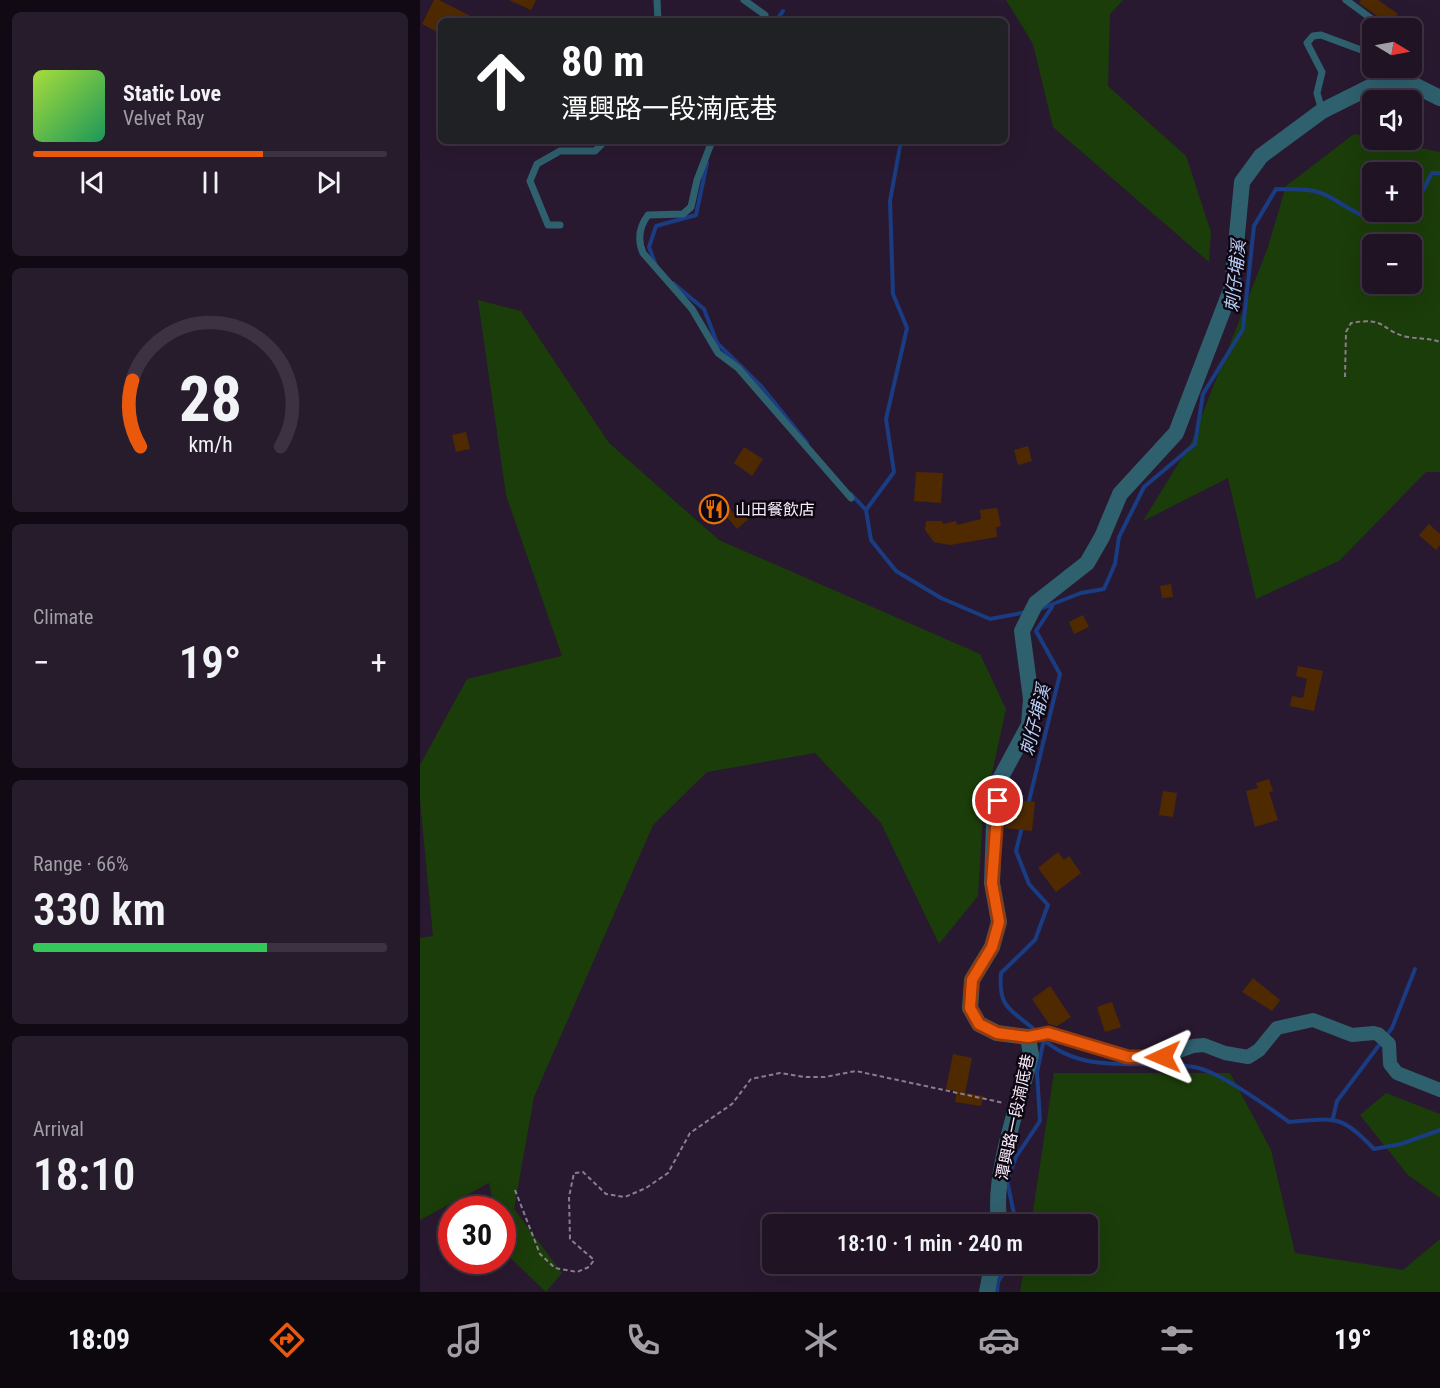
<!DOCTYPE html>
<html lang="en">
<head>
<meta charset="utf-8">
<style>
  :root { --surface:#1f1324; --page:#271c2c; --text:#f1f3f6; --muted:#a19ea6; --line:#3c3241; --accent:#ea580c }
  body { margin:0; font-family:"Roboto Condensed","Noto Sans TC",sans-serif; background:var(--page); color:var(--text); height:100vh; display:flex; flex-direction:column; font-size:22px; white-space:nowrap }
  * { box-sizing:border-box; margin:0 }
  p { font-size:20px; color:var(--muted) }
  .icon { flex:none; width:33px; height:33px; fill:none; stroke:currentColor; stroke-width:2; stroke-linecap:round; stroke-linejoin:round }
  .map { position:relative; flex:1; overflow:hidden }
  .panel { display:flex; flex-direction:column; gap:12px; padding:12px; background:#110a14; width:420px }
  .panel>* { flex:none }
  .guide { position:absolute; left:18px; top:18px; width:570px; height:126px; border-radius:9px; box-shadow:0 6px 24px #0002,0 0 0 2px var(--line); background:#202124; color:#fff; overflow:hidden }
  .needle { width:39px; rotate:100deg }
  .fabs { position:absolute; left:942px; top:18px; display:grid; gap:12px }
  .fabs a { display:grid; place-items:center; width:60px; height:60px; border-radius:9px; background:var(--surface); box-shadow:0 6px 24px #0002,0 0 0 2px var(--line); font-size:30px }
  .speed { position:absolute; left:18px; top:1196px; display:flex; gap:12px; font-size:30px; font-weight:700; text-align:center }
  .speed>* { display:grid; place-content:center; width:78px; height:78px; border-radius:50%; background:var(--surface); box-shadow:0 6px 24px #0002,0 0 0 2px var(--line); line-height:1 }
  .speed .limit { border:9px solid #d22; background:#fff; color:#111 }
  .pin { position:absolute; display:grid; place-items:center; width:51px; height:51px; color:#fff; margin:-26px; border:3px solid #fff; border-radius:50%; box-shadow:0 2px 6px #0007 }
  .me { position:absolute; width:66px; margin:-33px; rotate:269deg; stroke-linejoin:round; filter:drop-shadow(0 0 4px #0008) }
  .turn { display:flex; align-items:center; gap:21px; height:126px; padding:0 24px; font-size:27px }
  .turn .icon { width:78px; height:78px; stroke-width:2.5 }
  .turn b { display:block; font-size:42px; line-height:51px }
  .big { font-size:45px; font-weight:600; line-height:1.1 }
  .panel .card { flex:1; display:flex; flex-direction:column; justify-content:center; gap:9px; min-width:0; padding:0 21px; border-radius:9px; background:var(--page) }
  .panel .dial { align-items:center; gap:0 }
  .dial svg { height:156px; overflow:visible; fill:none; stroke:var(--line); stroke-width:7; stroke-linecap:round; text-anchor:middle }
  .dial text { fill:var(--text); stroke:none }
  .song { display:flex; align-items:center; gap:18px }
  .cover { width:72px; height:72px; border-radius:9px; background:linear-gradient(135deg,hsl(80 70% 55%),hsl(150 70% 35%)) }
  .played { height:6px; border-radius:3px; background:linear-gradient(90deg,var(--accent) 65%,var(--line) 65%) }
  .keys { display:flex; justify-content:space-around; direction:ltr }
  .heat { display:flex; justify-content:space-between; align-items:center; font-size:33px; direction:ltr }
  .charge { height:9px; border-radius:4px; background:linear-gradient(90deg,#34c759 66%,var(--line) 0) }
  .trip { position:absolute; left:342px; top:1214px; width:336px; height:60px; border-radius:9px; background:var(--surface); box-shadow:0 6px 24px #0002,0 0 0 2px var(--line); font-weight:600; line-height:60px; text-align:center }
  .tab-bar { display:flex; height:96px; justify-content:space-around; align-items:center; background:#0c080e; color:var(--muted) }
  .tab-bar .icon { width:42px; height:42px }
  .tab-bar .current { color:var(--accent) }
  .tab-bar b { font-size:27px; color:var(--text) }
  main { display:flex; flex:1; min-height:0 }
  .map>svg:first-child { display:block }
  .green { fill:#1b3d09; fill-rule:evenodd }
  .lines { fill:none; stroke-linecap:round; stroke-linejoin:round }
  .stream { stroke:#193c83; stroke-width:4 }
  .building { fill:#4f2a00 }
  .path { stroke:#8b7d91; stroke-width:2; stroke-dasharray:4.5 3; stroke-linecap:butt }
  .service { stroke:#2f606e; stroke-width:7 }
  .minor { stroke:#2f606e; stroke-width:14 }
  .tertiary { stroke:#2f606e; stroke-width:16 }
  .route-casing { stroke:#983908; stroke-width:15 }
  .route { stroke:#ea580c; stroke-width:10 }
  .labels { text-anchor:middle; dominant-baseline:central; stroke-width:5; stroke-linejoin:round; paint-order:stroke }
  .poi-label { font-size:16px; fill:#f7ecfc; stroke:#0e0711; text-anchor:start }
  .street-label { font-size:16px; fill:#f7ecfc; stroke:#0e0711 }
  .water-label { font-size:18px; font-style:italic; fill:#b8cff8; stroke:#0e0711 }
</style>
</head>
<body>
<main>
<section class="panel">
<div class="card">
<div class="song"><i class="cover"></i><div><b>Static Love</b><p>Velvet Ray</p></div></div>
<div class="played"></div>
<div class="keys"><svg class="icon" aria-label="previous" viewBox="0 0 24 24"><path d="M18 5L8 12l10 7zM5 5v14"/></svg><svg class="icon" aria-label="pause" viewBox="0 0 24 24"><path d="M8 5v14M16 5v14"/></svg><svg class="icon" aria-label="next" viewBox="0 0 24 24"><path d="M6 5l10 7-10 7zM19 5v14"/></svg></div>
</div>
<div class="card dial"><svg viewBox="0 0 100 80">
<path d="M14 69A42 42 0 1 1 86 69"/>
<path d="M14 69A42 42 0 0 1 10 35" stroke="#ea580c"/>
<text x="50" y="56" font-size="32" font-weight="700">28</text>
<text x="50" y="72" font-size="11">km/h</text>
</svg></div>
<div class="card"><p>Climate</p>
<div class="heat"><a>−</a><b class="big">19°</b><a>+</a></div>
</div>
<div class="card"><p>Range · 66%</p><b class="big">330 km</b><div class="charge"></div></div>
<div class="card"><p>Arrival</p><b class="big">18:10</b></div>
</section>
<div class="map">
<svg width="1020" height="1292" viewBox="0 0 1020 1292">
  <rect width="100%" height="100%" fill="#291930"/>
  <path class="green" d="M586,0h117l-13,14 -2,72 78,70 25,76 -2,30 -156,-135 -20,-83z
    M934,134l86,18v320h-14l-87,89 -83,38 -28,-121 -85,43 48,-78 76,-193 19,-64zM992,172v40h-40v-40zM992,244v40h-40v-40z
    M58,300l43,11 88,132 110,97 261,114 26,55 -23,105 -5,82 -39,48 -58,-121 -66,-70 -108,19 -54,53 -119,272 -20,112 48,64 -16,19 -43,-41 -1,-42h-8l-5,-26 -69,37v-282l13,-2 -13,-136v-35l47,-86 95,-23 -56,-161z
    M634,1073h176l41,77 24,103 108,17 37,-31v53h-420l5,-29h63v-39h-57z
    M966,1093l54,21v84l-32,-23 -48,-60z"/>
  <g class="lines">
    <path class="stream" d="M356,21l7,-10
      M992,201l9,-7 11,-21h8
      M235,263l-6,-16 7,-21 40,-11 11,-52
      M253,283l31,26 13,34 44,43 46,57
      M431,494l15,16 5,30 25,31 45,27 49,21 37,-7
      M446,510l28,-38 -8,-53 21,-91 -14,-34 -3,-93 11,-60
      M620,609l41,-16 23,-4 11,-25 4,-27 25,-50 51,-43 8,-50 40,-65 11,-103 22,-37c13,1 30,-1 42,3 27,8 47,39 77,20
      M608,805l32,-131 -24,-43 16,-24
      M602,827l-6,24 13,33 19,21 -13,35 -34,33c-3,36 10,36 35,58
      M623,1039c42,38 99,19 151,28 25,4 74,40 95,55 47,-4 51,-8 85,27l27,-5 39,-14
      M913,1118l4,-17 55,-73 23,-59
      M596,1224l-9,-44 9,-23 24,-36 -3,-49 7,-33
      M577,1292l1,-10 12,-19"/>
  </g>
  <path class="building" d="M14,0h5l41,21h-39v13l-19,-10z
    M89,0h27l-5,10z
    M941,0h17l20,14 -8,11 -31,-22z
    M46,432l4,17 -14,3 -4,-17z
    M608,446l4,15 -14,4 -4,-15z
    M324,447l19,12 -11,17 -18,-13z
    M496,472l27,1 -2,30 -27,-2z
    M303,496l10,17 11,-10 10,11 -17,15 -14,-17 -19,10 -6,-12z
    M577,508l4,18 -5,1 1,10 -47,8 -16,-3 -9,-12 1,-9h16l1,3 13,-3 1,4 24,-6 -1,-9z
    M1009,524l11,10v11l-4,5 -17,-15z
    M751,584l2,13 -11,1 -2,-12z
    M663,615l6,12 -15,7 -5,-12z
    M878,666l25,5 -9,40 -24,-5 2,-10 11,2 4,-19 -11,-3z
    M849,779l4,12 -4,1 9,28 -23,7 -9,-36 12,-3 -2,-5z
    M743,791l14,2 -4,24 -14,-2z
    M588,799l27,3 -3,29 -28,-3z
    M638,852l6,8 5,-4 12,17 -25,19 -18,-24z
    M833,978l27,22 -8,11 -30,-19z
    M630,986l21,31 -14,9 -8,-2 -17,-25z
    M692,1002l9,25 -16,5 -8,-25z
    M533,1054l19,4 -7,35 18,3 -2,10 -26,-4 2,-11 3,1 -14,-3z"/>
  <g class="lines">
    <path class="path" d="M925,377l1,-45 5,-9c37,-7 30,9 57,14 11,2 21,1 32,5
      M95,1190l25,64 15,14 22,4 12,-5 5,-7 -24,-21 -1,-42 5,-24 9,-1 23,22 19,3 21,-9 22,-15 22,-40 42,-29 19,-25 29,-6 25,4h20l31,-6 148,32"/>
    <path class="service" d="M237,0l1,21
      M324,0l21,15 -5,6
      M926,0l38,28
      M992,36h3l-3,10
      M902,111l-5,-18 5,-21 -15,-29 6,-7 8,-1 51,19
      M292,141l-15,39 -6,27 -8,7 -35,1c-9,12 -11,24 -5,38l49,56 26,44 20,15 113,130
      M140,225h-12l-18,-44 7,-17 23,-13h35l10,-10"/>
    <path class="minor" d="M958,1034l11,10 1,20 7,9 43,17
      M608,1037l20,-4 80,24h35l30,-11 11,-1 21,8 23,4 11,-7 18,-22 36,-8 39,15 22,-2"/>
    <path class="tertiary" d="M580,1224c-10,-44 20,-124 31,-169l-3,-18 -31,-4 -18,-9 -9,-16 2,-28 20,-33 7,-25 -7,-39 2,-59 7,-47 28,-52 2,-26 -9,-68 14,-28 51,-40 15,-26 18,-43 56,-61 56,-146 10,-105 19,-26 61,-45 52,-26 38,-1 28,14
      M567,1292l3,-16 7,-13"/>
  </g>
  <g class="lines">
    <g class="route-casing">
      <path id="route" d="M578,801l-6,82 7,39 -7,25 -20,33 -2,28 9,16 18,9 31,4 20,-4 80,24h35"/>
    </g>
    <use href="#route" class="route"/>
  </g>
  <defs>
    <g id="restaurant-ring" transform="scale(1.5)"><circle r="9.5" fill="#0e0711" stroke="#e8710a" stroke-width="1.5"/><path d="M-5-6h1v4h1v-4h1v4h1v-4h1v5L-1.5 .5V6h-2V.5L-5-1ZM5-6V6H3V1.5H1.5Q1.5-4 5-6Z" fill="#e8710a"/></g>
  </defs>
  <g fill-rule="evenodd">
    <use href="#restaurant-ring" x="294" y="509"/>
  </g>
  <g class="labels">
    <g class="poi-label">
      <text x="315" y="509">山田餐飲店</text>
    </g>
    <g class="street-label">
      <text transform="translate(595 1117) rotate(-78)">潭興路一段湳底巷</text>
    </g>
    <g class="water-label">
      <text transform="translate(815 276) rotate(-84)">刺仔埔溪</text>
      <text transform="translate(615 720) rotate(-76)">刺仔埔溪</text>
    </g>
  </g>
</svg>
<div class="fabs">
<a><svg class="needle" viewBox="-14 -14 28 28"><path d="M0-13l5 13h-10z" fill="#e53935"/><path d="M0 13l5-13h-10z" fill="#a19ea6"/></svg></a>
<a><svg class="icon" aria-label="sound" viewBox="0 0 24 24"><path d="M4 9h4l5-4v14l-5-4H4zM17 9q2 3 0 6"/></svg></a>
<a>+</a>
<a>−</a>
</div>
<div class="speed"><div class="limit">30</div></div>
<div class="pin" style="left:578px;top:801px;background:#d93025"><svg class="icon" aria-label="arrive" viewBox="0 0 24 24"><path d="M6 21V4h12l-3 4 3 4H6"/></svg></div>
<svg class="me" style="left:743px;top:1057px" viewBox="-20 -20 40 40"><path d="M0-17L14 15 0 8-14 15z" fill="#ea580c" stroke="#fff" stroke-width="4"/></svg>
<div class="trip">18:10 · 1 min · 240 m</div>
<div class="guide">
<div class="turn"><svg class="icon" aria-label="ahead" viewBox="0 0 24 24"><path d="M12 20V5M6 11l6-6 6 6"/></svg><div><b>80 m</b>潭興路一段湳底巷</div></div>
</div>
</div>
</main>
<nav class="tab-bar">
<b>18:09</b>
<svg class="icon current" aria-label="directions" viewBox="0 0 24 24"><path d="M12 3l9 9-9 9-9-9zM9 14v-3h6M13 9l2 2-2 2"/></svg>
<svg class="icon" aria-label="music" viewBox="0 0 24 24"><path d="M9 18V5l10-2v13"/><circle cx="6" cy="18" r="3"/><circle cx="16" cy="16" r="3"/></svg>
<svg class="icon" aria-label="phone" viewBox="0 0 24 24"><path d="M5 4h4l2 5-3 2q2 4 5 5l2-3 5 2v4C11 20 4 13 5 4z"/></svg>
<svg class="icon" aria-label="climate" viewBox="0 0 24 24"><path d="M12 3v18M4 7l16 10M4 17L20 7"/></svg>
<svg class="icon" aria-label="car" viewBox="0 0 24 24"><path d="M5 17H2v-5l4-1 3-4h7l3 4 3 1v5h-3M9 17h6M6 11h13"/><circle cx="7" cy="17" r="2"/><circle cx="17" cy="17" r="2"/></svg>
<svg class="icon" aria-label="filters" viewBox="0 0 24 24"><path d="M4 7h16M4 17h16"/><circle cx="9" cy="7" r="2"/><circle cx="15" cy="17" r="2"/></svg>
<b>19°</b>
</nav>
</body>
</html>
